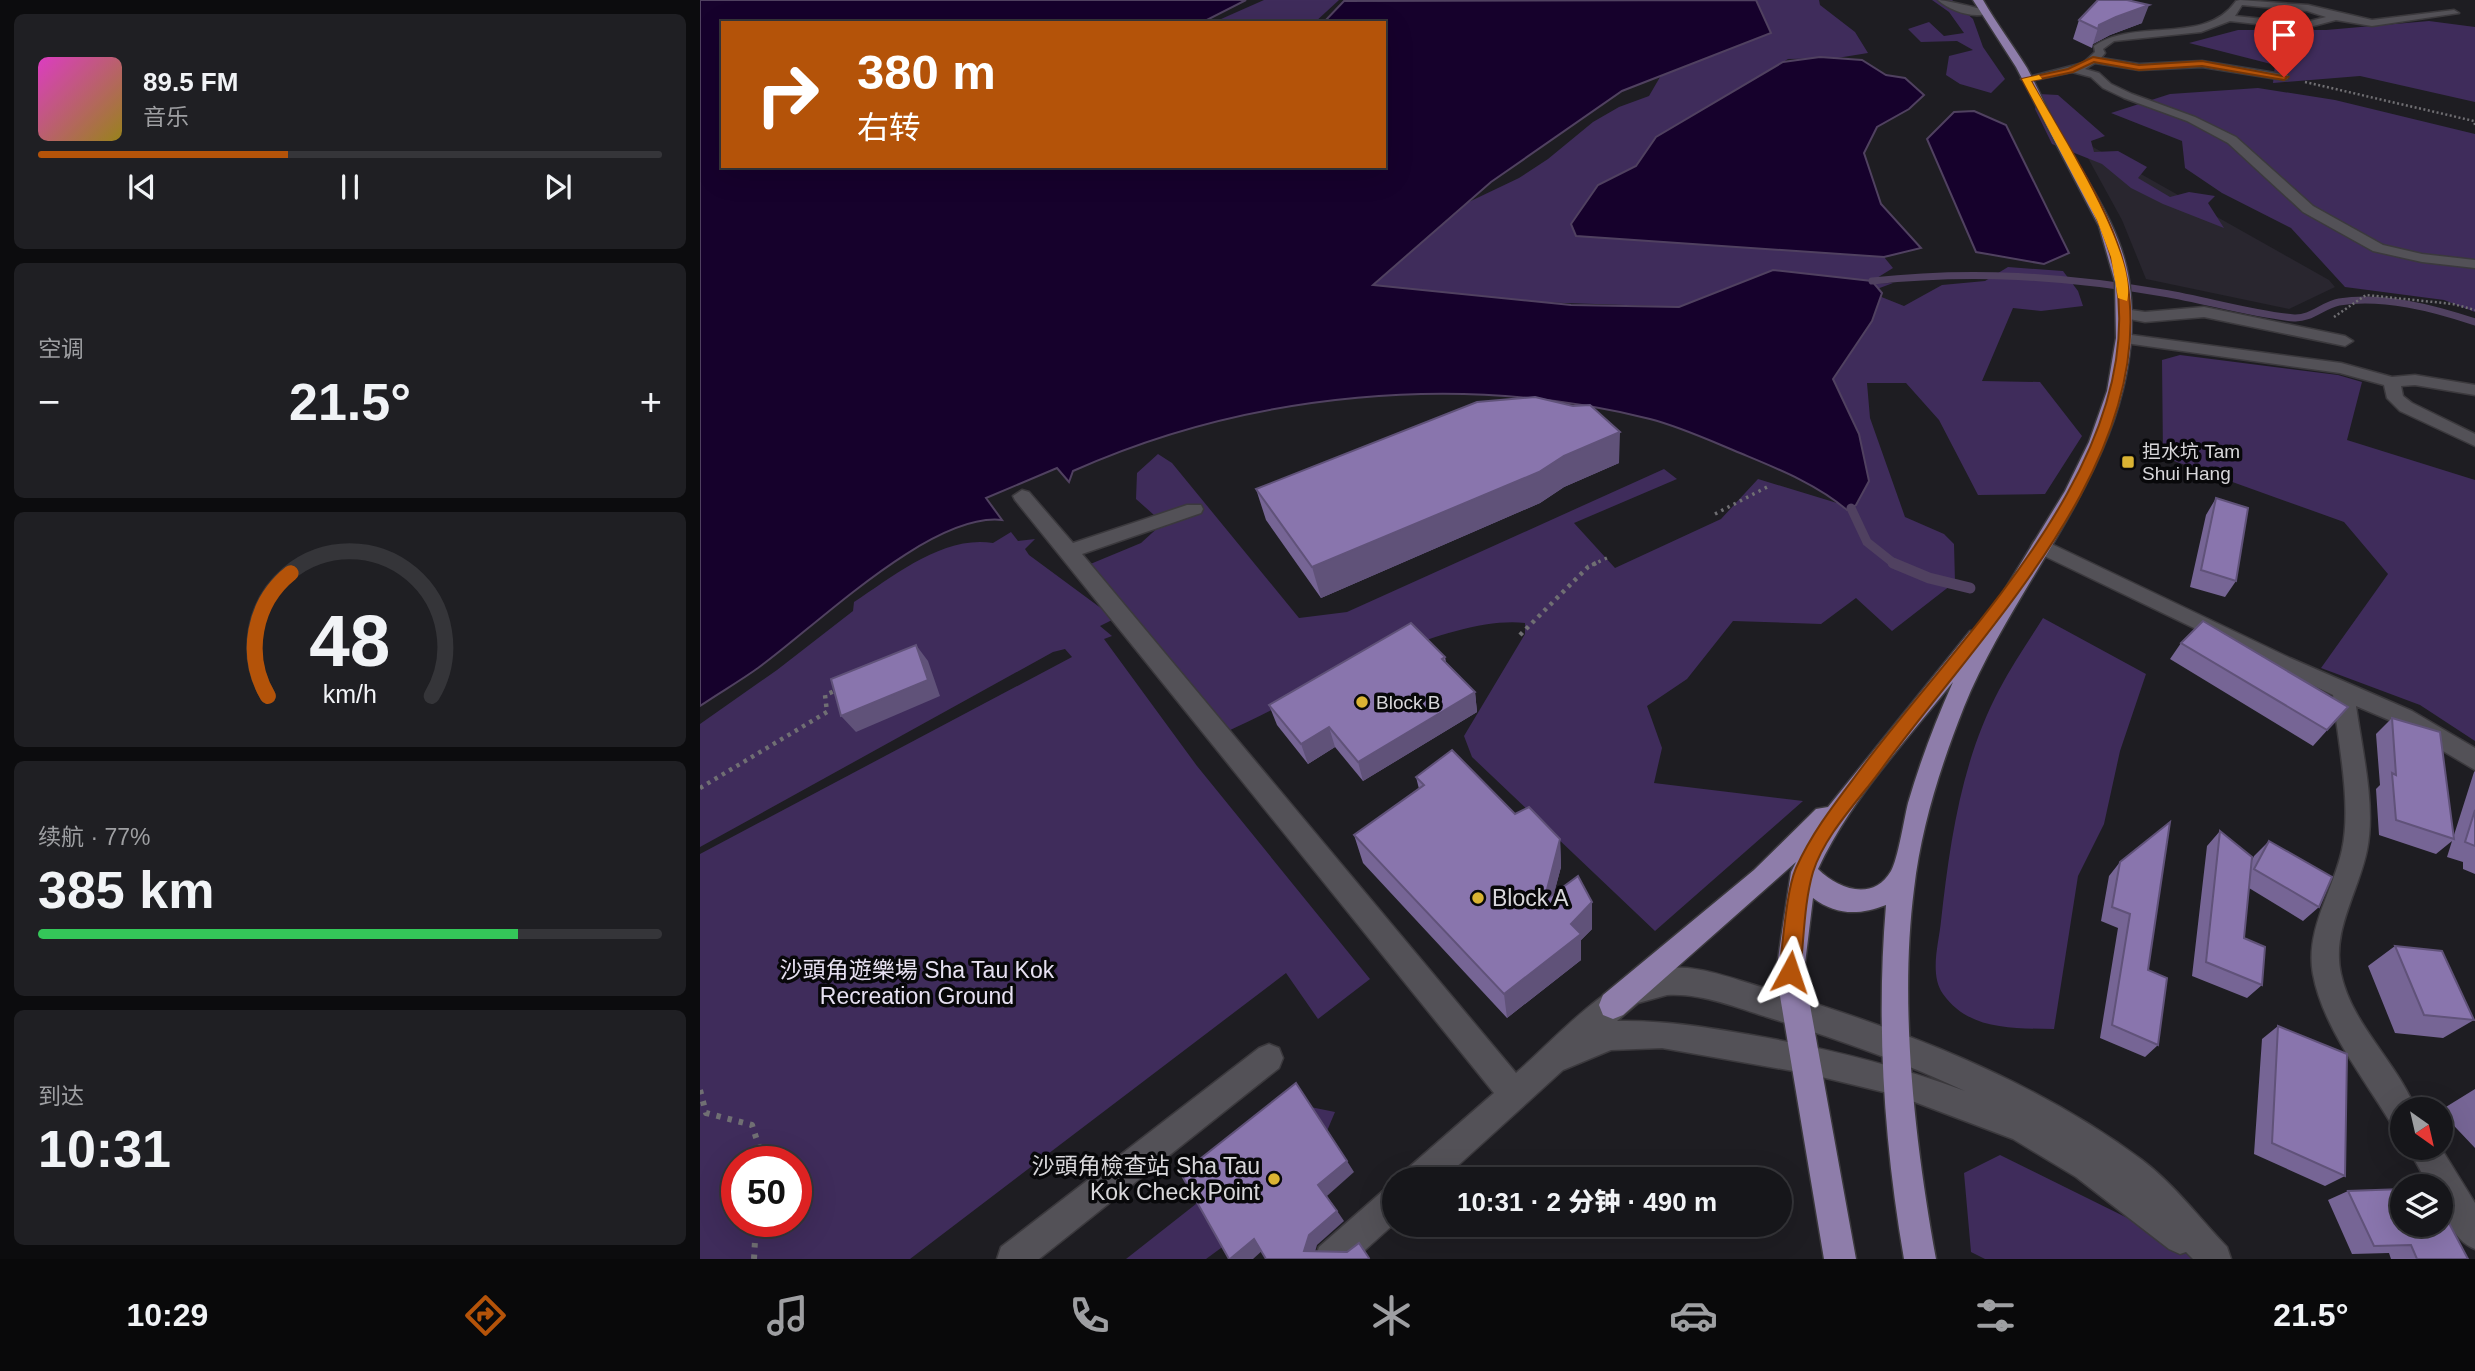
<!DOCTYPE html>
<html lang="zh">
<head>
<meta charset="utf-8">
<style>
  :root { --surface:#16161a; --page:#1f1f23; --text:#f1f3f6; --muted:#9e9fa2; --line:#353539; --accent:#b45309 }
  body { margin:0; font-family:Helvetica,"Noto Sans SC",sans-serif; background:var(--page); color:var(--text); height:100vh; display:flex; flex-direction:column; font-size:26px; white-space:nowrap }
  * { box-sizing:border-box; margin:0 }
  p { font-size:23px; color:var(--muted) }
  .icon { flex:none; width:38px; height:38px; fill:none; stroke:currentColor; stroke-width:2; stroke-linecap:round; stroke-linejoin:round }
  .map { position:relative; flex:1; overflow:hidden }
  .details { display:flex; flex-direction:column; gap:14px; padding:14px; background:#0c0c0e; width:700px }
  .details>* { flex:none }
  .hud { position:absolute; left:21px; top:21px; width:665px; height:147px; border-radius:0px; box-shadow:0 7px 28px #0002,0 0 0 2px var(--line); background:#b45309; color:#fff; overflow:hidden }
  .needle { width:46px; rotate:146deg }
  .tools { position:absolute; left:1690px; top:1097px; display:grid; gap:14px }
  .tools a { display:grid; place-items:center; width:63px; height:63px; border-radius:50%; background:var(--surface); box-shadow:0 7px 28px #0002,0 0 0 2px var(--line); font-size:35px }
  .speed { position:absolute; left:21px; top:1146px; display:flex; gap:14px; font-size:35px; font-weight:700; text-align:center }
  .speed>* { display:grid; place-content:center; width:91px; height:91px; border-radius:50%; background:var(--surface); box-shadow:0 7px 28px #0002,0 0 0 2px var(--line); line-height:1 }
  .speed .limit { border:10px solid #d22; background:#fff; color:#111 }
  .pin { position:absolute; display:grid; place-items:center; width:60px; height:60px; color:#fff; margin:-72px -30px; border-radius:50% 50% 50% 0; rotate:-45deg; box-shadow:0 0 7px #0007 }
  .pin .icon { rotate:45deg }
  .me { position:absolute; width:77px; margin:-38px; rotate:5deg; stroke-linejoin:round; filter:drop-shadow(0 0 5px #0008) }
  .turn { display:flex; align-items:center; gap:24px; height:147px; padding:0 21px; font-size:32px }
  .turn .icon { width:91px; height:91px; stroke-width:2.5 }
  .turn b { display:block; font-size:49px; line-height:60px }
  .big { font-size:52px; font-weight:800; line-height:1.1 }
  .details .tile { flex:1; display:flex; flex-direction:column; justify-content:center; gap:10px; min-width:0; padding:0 24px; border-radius:10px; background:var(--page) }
  .details .dial { align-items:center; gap:0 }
  .dial svg { height:182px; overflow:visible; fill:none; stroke:var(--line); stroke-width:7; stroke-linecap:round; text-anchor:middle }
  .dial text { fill:var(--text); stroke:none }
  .song { display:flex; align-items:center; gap:21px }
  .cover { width:84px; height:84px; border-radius:10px; background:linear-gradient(135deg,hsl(310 70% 55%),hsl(50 70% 35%)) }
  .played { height:7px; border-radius:4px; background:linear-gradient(90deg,var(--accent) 40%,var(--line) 40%) }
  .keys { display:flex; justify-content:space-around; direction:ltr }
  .heat { display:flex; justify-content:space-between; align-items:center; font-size:38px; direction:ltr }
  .charge { height:10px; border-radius:5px; background:linear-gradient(90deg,#34c759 77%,var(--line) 0) }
  .trip { position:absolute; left:682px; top:1167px; width:410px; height:70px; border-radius:35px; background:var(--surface); box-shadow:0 7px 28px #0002,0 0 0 2px var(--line); font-weight:800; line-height:70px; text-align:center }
  .menu { display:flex; height:112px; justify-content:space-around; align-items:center; background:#09090a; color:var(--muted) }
  .menu .icon { width:49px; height:49px }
  .menu .on { color:var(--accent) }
  .menu b { font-size:32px; color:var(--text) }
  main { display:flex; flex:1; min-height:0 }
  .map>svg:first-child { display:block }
  .built { fill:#29262f }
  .green { fill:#3f2c5b; fill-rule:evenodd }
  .water { fill:#16012c; stroke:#504160; stroke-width:2 }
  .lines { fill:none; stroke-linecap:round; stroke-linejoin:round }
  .stream-far2 { stroke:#504160; stroke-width:7 }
  .stream-far1 { stroke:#504160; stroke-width:9 }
  .stream { stroke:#504160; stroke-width:11 }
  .minor-casing { stroke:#3b393d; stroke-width:3 }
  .major-casing { stroke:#3b393d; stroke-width:3 }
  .path-far3 { stroke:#706f73; stroke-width:2.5; stroke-dasharray:2 2.5; stroke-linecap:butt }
  .path-far2 { stroke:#706f73; stroke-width:3.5; stroke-dasharray:2.5 4.5; stroke-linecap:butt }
  .path-far1 { stroke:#706f73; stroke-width:4.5; stroke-dasharray:3.5 5; stroke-linecap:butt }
  .path { stroke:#706f73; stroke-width:6; stroke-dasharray:4.5 7; stroke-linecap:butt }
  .minor { fill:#535157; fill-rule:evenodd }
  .major { fill:#8e7daa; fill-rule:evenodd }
  .wall { fill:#766595 }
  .shaded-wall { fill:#605279 }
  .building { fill:#8975ad; stroke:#605279; stroke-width:2 }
  .route { fill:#b45309; stroke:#753606; stroke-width:2 }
  .slow { fill:#f59e0b }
  .poi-dot { fill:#dab333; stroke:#08080a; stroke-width:2.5 }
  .labels { text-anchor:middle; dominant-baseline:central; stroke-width:7; stroke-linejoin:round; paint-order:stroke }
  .poi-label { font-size:19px; fill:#d8d7da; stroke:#08080a; text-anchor:start }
  .near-poi-label { font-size:23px; fill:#d8d7da; stroke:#08080a; text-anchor:start }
  .near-park-label { font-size:23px; fill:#e7e1f2; stroke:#08080a }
</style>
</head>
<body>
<main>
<section class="details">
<div class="tile">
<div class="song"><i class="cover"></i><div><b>89.5 FM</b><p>音乐</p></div></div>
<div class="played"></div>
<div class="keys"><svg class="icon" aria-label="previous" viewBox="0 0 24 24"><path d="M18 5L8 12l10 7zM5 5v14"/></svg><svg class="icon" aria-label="pause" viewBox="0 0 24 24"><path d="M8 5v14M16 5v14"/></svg><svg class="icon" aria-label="next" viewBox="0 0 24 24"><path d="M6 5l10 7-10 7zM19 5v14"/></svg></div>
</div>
<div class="tile"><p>空调</p>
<div class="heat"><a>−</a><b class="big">21.5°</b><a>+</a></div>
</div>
<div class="tile dial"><svg viewBox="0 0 100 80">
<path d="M14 69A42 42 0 1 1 86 69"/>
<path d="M14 69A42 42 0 0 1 24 15" stroke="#b45309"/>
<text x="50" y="56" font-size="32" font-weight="700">48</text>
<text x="50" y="72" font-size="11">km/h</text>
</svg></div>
<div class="tile"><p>续航 · 77%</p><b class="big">385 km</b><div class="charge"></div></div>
<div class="tile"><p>到达</p><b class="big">10:31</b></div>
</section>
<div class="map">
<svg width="1775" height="1259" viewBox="0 0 1775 1259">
  <rect width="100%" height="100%" fill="#1e1d22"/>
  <path class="built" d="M1377,138l252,142 6,7 -46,22 -143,-30 -24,-59z"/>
  <path class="green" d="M564,0h75l-25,23h-102z
    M1042,0h77l1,5 35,27 13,21 -31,5 -49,1 -128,76 -24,31 -32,16 -27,54 307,21 9,11 -21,13 -23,3 44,-1 -24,9 35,14 38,-21 43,-4 23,-14 55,4 15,20 5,15 -42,5 -28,-3 -31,73 58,1 42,54 -37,58 -67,1 -39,-75 -33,-37h-39l3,35 35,99 39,17 10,10 1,38 -63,49 -36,-33 -35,26 -88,-3 -46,58 -40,27 15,42 -8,35 149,18 -148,130 -183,-174 -8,-21 61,-102v-11c-81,-9 -222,74 -299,109l-112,-113 -14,7 12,10 -8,3 93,127 173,213 -52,40 -32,-46 -376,286h-210v-405l372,-197 -7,-8 -12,3 -353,195v-123l77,-54 76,-59 1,-9c40,-26 89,-67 139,-59l18,-11 7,9 17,-2 -10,10 4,6 84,62 -25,-52 53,-22 22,-20 -27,-24 1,-26 21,-19 14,9 127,155 48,-6 317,-143 13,10 -103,44 41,45 106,-49 37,-40 79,24 12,-27 -164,-169 -150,-5 -122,5 -73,-26 114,-72 65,-31 29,-19 45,-37 26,-15 30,-11 18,-31zM37,1162h59v60h-59z
    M1232,0h20l21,19 10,28 22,32 -14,14 -31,-9 -14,-9 3,-19 24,-6 -16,-9 -36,1 -13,-13 21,-7 15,14 20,-3 -15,-21z
    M1729,21l46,6v75l-115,-26 -87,7 2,-18 -86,-22 49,-13h88z
    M1558,88l77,12 140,34v178l-31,-12 -99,-13 -54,-59 -69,-35 -37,-25 -3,-27 -71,-28 59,-19z
    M1339,94l19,1 47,41 -14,5 3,11 24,-1 29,16 -9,11 32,19 19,-5 26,4 -7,7 16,25 -61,-24 -32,-16 -29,-24 -50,-20 -17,-35z
    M1480,355l158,20 24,7 -15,58 128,40v261l-55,-36 -99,-37 67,-94 -44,-52 -181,-65 -1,-97z
    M1343,618l103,56 -26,77 -16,73 -26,52 -24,153c-40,-1 -85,2 -111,-35 -14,-20 -4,-51 -2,-73 9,-79 20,-159 58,-231 13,-25 29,-48 44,-72z
    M581,1101l54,11 -32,76 -97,71h-80l89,-70z
    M1300,1155l180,89 16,15h-211l-14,-7 -7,-79z"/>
  <path class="water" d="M0,0h546l-45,23h-478v143h661v-143h-61l21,-22 412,-1 15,33 -149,58 -131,91 -118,103 198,20 108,2 94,-37 99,11 10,12 -10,28 -39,58 26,55 10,47 -13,24 -9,5c-30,-26 -71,-42 -107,-57 -29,-12 -59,-26 -90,-34 -188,-47 -400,-27 -577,52l-4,11 -12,-14 -71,30 16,22c-71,-8 -187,107 -244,148 -18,13 -39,25 -58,38z
    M1120,57l42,3 24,15 19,3 19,17 -15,14 -32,18 -13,26 17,51 40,44 -37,9 -308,-21 -5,-12 27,-39 38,-19 20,-29 127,-75z
    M1274,111l32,14 63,128 -25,11 -68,-12 -49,-113 27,-27z"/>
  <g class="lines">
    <path class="stream-far2" d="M1172,281c100,-11 192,-5 291,12 43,7 88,21 131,25 17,1 29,-13 45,-16 44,-7 94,6 136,20"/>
    <path class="stream-far1" d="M1151,508l16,34 29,23"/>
    <path class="stream" d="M1193,563l36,15 41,10"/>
    <g class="minor-casing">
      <path id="minor" d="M1238,0c7,0 46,9 52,12 -14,8 -40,-1 -52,-12z
        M1540,0l68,5 64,15 82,-10 5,3 -87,13 -36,-6 -34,9 -72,-8 -29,11 -87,9 -11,8 2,4 -4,5 38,6 63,-3 86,14v4l-4,1 -82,-13 -63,3 -44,-7 -10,6 14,4 12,11 21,10 63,23 41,20 77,69 70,39 39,9 53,6v8l-53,-6 -49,-11 -70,-39 -75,-69 -41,-22 -63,-23 -21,-10 -12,-11 -19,-5 -46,10 -5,-3 62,-16 12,-11 -1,-6c43,-29 111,0 142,-45zM1542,5l65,6 19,6 -24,6 -67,-7z
        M1504,307l141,29 8,5 -8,5 -141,-29 -59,5 -26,-5 -3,-3 8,-5 21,3z
        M1424,334l217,29 51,14 23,-2 60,10v10l-60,-10 -14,1 2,10 9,7 63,31v12l-75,-35 -13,-13 -3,-13 -44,-12 -222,-31v-6z
        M322,490l7,2 44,51 114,-38h14l2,4 -2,4 -119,41 434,519c39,-34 88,-91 138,-103 38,-9 78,9 114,19 130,39 264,89 374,171 32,24 57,58 85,87l4,12h-38l-7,-7 -6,2 -11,-5 -93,-72 -63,-38 -117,-44 -91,-22 -143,-25 -51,2 -48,20 -121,110h-39l4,-11 87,-76 -479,-593 -2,-4zM967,995c34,-2 68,12 100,22 67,21 134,44 198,74 -72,-27 -140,-43 -214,-56 -47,-8 -87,-15 -134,-14l21,-18z
        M1341,539l249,119 122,53 63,37v22l-79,-47 -40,-17c6,44 20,100 11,144 -8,41 -36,81 -26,124 11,51 56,88 75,136h-13v19l-11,-4c-28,-47 -69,-97 -79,-151 -8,-44 20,-83 29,-124 10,-46 -4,-108 -9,-155l-299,-144 -3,-5 3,-5z
        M569,1044l10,4 4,10 -4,10 -240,191h-42l4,-12 258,-199z
        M1708,1148h33l34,55v46c-23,-9 -34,-39 -34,-63h-12z
        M695,1185v38l-40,36h-40l4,-12 65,-57z"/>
    </g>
    <g class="major-casing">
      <path id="major" d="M1273,0h10c13,23 30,45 44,68 13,24 23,49 37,72 25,45 57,88 65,140 24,163 -108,286 -165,427 -23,58 -43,120 -50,182 -15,117 1,254 22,370h-32c-20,-117 -28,-235 -18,-354 -26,10 -49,11 -73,-7l-9,74 52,287h-32l-48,-287 15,-100 5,-10 -173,153 -10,4 -10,-4 -4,-10 4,-10 151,-125 62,-61 12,-2 142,-176 10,-1 85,-139 24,-49 18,-51 9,-53 -1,-56 -16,-56 -83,-159zM1253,682c-18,40 -33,80 -45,121 -4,16 -10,56 -17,68 -18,31 -53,18 -73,-2 32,-69 88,-128 135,-187z"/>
    </g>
    <path class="path-far3" d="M1605,82l169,39 1,4
      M1634,317l32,-22 87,9 22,6"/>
    <path class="path-far2" d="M1015,514l54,-28
      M892,565l17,-8"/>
    <path class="path-far1" d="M820,635l68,-68 8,-4
      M0,788l127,-76 -2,-17 12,-5"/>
    <path class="path" d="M0,1090l6,23 46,12 12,37
      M54,1259l2,-37"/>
    <use href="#minor" class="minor"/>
    <use href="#major" class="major"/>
  </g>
  <path class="wall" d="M1379,20l63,3 -32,12 -17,9 -1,4 -19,-9z
    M919,463l-55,24 -24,16 -219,95 -55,-78 -10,-31z
    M1516,498l20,83 -11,16 -35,-10 16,-72z
    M1481,643l167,64 -35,39 -143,-87z
    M745,657l1,5 29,30 2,20 -114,69 -28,-34 -27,17 -31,-39 -8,-20z
    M1692,718l62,117 20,-63 1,-1v103l-12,-5v-7l-16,-5 5,-16 -16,13 -57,-19 -3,-46 4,-4 -4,-51z
    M716,777l99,37 45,25 1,28 -7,26 38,36 -11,11v20l-74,58 -144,-155 -9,-28 65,-46z
    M1520,831l31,31 3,-6 15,-15 50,66 -16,14 -54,-33 -5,50 18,47 -15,13 -55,-22 15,-130z
    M1420,862l28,108 10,75 -13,12 -45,-19 18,-110 -17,-7 8,-45z
    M1695,946l79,74 -31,18 -48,-5 -27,-67z
    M1578,1026l67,150 -20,10 -71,-32 8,-115z
    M1775,1089v59l-34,-36v-2z
    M1648,1191l120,68h-77l-2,-6 -37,1 -24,-54z"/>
  <path class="shaded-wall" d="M1449,5l-7,18 -32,12 -17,9 6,-19 17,-8z
    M920,432l-1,31 -55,24 -24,16 -219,95 -9,-31 252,-111z
    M216,645l12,16 12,35 -84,36 -15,-16z
    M775,692l2,20 -114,69 -5,-19z
    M629,727l6,20 -27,17 -7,-20z
    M860,839l1,28 -16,60 -1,-26z
    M892,902v27l-11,11v20l-74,58 -3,-24z
    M647,1161l7,11 -27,24 17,25 -27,24 -4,14 -9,-8 14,-66z
    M554,1239l10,10 -11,10h-23z"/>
  <path class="building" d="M1398,0h29l22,5 -33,12 -17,8 -1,4 -19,-9z
    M835,397l38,9 17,-1 30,27 -56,24 -25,16 -227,95 -56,-78 221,-87z
    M1516,498l32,10 -12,73 -35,-11z
    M1503,621l145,86 -21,23 -146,-87z
    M711,623l34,34 -3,2 33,33 -117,70 -29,-35 -28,17 -32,-39z
    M216,645l12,35 -87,36 -10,-37z
    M1692,718l48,14 14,107 -58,-19 -4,-47 4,2z
    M752,750l63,64 14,-7 31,32 -16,62 34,-25 14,26 -21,22 10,10 -77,60 -150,-159 70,-50 -8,-8z
    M1775,810v36l-10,-4z
    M1470,822l-22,148 19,8 -9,67 -46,-20 18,-111 -18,-7 8,-45z
    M1520,831l32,26 -8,81 21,9 -3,38 -56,-23z
    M1569,841l63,36 -13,30 -65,-38z
    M1695,946l47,5 32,69 -50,-5z
    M1578,1026l69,28 -2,122 -73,-33z
    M596,1083l51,78 -29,24 19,26 -28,24 -5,16 43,1 12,-9 10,15 -1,1h-102l-12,-20 -24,20h-1l-48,-85z
    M1703,1189v36h38v-17l27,51h-51l-6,-14 -37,1 -26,-55z"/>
  <path class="route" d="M1393,57l46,8 63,-4 86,16 -4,3 -82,-14 -63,4 -45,-8 -21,10 -42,9c31,57 86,135 96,199 31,181 -146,353 -244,487 -23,32 -58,67 -70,105 -9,31 -9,68 -13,100l-3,7 -7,3 -8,-3 -3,-7c4,-27 7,-81 17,-104 18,-40 44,-71 70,-106 99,-131 280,-302 250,-483 -10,-64 -63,-141 -94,-200l46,-10z"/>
  <path class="slow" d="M1339,75l3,4 -11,2c24,44 108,174 96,220l-9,-3 -7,-41 -14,-37 -75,-141z"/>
  <g class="poi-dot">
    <rect x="1421" y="455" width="14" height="14" rx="3.5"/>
    <circle cx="662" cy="702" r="7"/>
    <circle cx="778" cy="898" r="7"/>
    <circle cx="574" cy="1179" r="7"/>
  </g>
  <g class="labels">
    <g class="poi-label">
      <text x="1442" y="451">担水坑 Tam<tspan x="1442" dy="22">Shui Hang</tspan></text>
      <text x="676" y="702">Block B</text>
    </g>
    <g class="near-poi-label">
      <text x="792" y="898">Block A</text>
      <text x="560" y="1166" text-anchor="end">沙頭角檢查站 Sha Tau<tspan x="560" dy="26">Kok Check Point</tspan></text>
    </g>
    <g class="near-park-label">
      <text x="217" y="970">沙頭角遊樂場 Sha Tau Kok<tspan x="217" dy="26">Recreation Ground</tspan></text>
    </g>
  </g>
</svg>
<div class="tools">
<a><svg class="needle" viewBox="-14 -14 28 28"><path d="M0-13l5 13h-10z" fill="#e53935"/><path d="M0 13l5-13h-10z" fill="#9e9fa2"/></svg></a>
<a><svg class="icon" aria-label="layers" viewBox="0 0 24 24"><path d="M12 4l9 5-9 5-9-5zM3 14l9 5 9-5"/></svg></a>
</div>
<div class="speed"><div class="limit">50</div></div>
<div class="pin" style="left:1584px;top:77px;background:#d93025"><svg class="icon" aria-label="arrive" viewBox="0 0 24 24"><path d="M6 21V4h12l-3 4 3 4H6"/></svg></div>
<svg class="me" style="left:1090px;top:972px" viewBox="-20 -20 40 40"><path d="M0-17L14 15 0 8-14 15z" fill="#b45309" stroke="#fff" stroke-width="4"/></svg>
<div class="trip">10:31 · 2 分钟 · 490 m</div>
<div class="hud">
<div class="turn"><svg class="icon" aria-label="right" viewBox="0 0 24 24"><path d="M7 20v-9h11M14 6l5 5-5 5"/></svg><div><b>380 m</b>右转</div></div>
</div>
</div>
</main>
<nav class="menu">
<b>10:29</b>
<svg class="icon on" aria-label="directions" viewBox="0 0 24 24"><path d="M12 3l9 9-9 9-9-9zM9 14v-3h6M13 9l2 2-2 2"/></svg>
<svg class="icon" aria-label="music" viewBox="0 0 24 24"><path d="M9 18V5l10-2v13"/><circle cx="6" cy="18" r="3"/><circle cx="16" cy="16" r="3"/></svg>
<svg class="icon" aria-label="phone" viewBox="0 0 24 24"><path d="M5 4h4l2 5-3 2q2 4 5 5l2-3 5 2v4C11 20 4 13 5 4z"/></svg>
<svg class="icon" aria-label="climate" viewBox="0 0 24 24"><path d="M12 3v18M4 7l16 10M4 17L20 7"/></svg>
<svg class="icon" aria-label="car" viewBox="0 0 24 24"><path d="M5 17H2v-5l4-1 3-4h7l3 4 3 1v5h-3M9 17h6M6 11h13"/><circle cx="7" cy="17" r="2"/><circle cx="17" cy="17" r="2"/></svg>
<svg class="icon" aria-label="filters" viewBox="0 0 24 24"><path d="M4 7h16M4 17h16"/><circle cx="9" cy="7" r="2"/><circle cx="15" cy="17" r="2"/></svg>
<b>21.5°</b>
</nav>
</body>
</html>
